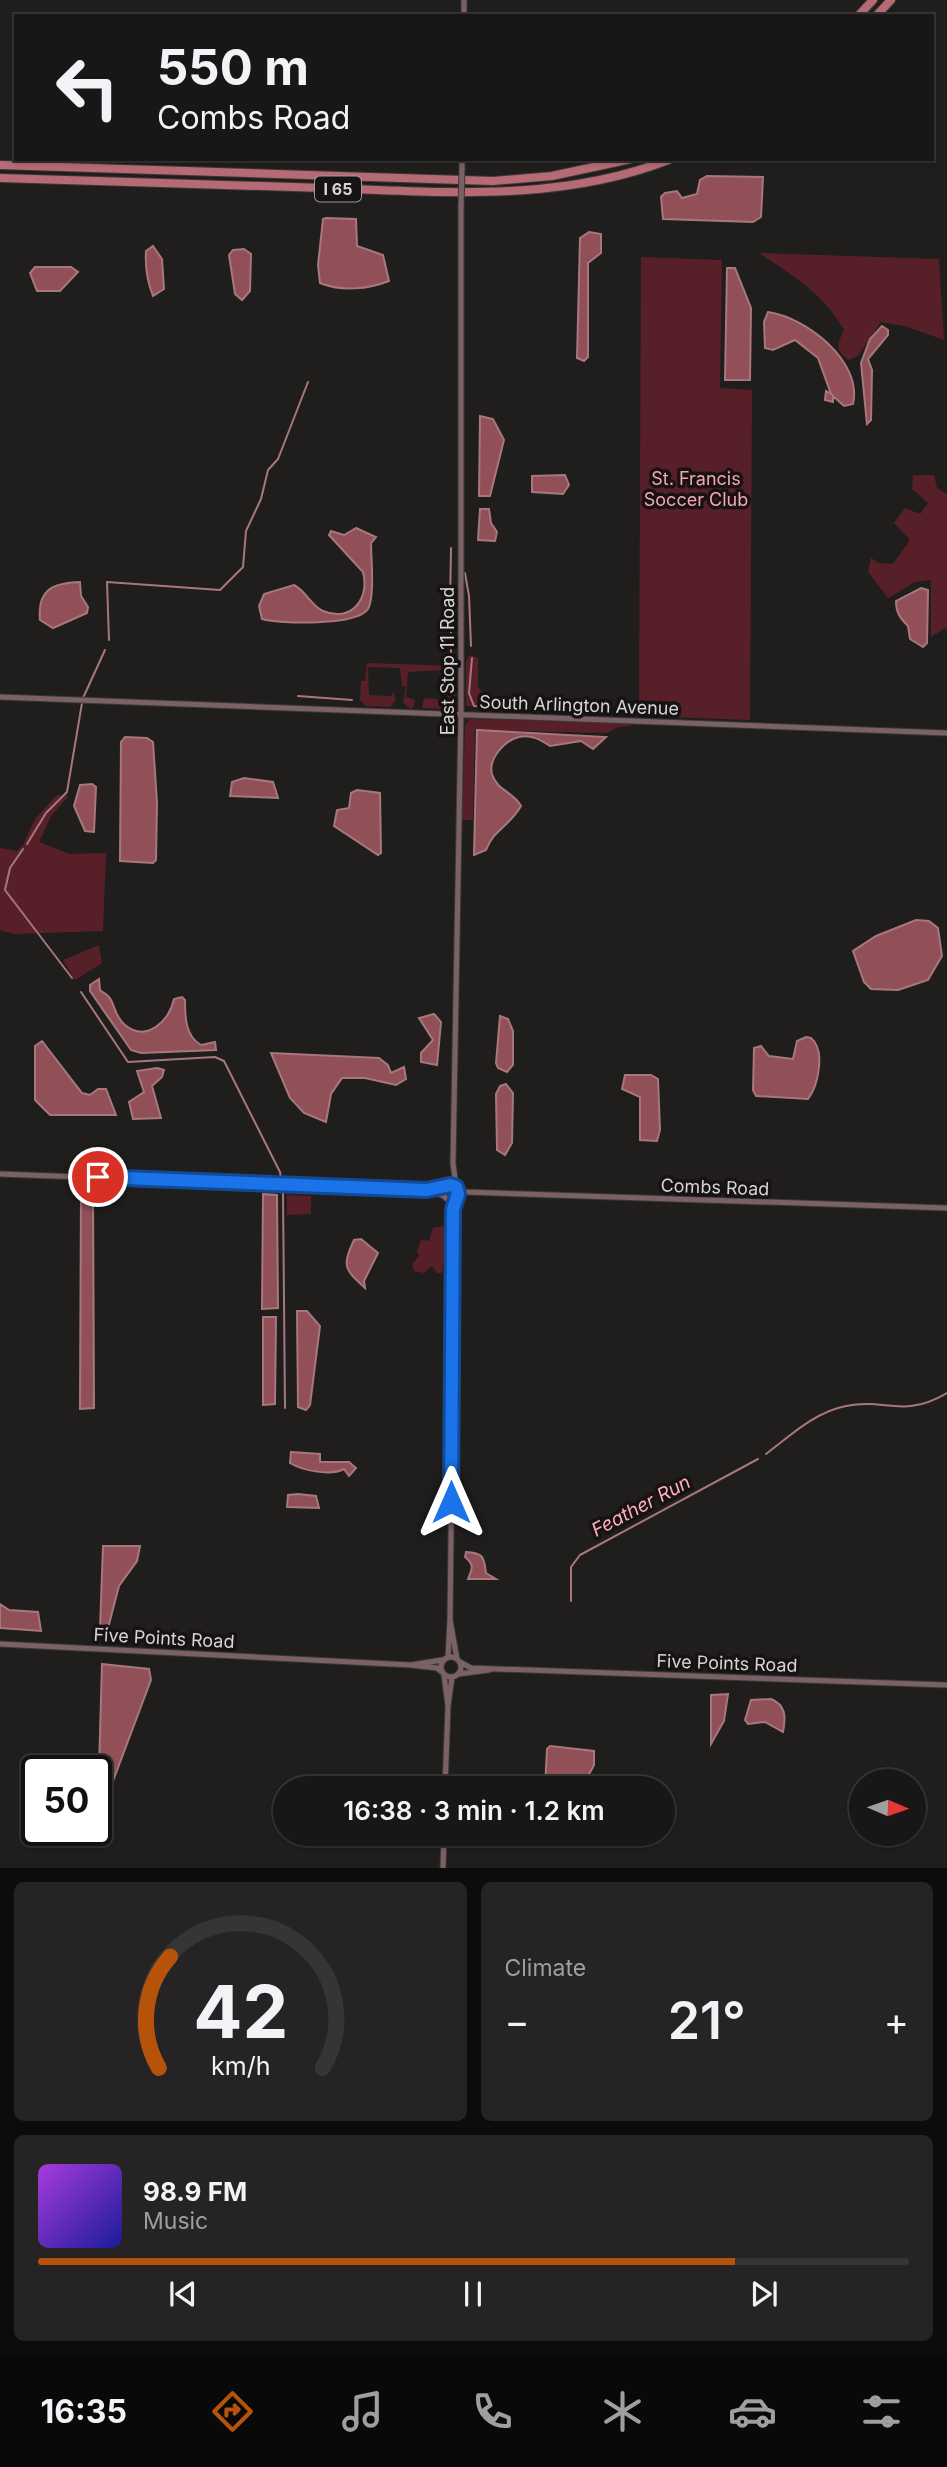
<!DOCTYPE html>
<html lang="en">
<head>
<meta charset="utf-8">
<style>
  :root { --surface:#181616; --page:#252323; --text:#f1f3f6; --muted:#9f9fa1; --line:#363535; --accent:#b45309 }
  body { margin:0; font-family:Inter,sans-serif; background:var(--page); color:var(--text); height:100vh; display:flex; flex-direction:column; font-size:26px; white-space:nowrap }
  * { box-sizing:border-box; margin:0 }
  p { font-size:23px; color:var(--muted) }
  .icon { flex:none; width:38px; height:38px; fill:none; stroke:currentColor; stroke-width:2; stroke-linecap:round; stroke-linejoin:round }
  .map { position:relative; height:1868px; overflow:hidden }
  .panel { display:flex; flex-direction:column; gap:14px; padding:14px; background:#0d0c0c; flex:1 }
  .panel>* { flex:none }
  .guide { position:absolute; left:14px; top:14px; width:920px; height:147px; border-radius:0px; box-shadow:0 2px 5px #0004,0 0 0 2px var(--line); background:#181616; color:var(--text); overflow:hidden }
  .needle { width:46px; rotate:92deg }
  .controls { position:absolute; left:849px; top:1769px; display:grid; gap:14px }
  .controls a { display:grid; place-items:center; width:77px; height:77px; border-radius:50%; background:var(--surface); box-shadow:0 2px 5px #0004,0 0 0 2px var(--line); font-size:35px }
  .speed { position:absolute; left:21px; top:1755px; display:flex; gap:14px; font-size:35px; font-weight:700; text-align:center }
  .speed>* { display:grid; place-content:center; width:91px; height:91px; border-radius:50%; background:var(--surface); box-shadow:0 2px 5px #0004,0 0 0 2px var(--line); line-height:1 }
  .speed .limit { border:4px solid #111; border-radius:10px; background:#fff; color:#111 }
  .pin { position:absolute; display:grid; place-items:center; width:60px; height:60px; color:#fff; margin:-30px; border:4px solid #fff; border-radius:50%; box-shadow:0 2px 7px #0007 }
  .me { position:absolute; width:77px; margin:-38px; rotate:0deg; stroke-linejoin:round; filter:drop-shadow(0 0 5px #0008) }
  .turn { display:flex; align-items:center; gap:24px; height:147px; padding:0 28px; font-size:32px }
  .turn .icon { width:91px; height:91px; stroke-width:2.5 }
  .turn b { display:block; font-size:49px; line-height:60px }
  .big { font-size:52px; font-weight:600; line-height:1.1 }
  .panel .card { flex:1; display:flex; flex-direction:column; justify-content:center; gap:10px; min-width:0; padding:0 24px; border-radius:10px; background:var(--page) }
  .panel .dial { align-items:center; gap:0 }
  .dial svg { height:182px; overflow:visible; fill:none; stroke:var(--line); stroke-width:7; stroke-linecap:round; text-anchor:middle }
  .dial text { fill:var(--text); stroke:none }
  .song { display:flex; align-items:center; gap:21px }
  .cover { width:84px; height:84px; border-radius:10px; background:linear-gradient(135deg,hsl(280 70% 55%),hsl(240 70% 35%)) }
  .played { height:7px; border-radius:4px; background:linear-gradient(90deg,var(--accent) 80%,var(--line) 80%) }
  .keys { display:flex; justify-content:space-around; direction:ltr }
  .heat { display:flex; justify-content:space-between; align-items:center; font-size:38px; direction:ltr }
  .panel .tiles { flex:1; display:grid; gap:14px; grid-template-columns:1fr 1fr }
  .card:last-child { grid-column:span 2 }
  .trip { position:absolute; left:273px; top:1776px; width:402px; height:70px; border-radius:35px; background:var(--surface); box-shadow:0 2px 5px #0004,0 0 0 2px var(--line); font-weight:600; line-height:70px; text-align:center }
  .dock { display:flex; height:112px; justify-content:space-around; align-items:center; background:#0a0909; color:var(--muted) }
  .dock .icon { width:49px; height:49px }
  .dock .current { color:var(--accent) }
  .dock b { font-size:32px; color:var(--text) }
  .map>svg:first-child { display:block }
  .green { fill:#572029 }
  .water { fill:#915058; stroke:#a6787d; stroke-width:2 }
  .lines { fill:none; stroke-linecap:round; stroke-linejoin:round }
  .stream { stroke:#a6787d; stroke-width:2 }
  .secondary-casing { stroke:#3b3838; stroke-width:7 }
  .highway-casing { stroke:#3b3838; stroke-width:10 }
  .secondary { stroke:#7a6164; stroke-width:5 }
  .highway { stroke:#b66a74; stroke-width:8 }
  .secondary-bridge-casing { stroke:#3b3838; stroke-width:7; stroke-linecap:butt }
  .secondary-bridge { stroke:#7a6164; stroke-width:5 }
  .route-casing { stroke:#114b97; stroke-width:18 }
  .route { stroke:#1a73e8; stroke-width:12 }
  .labels { text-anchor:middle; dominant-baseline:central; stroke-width:7; stroke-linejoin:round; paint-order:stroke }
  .shield { fill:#171314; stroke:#9d9a9a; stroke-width:2 }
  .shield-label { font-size:16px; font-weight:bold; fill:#d7d4d4 }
  .park-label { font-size:18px; fill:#f5a6af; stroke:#171314 }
  .street-label { font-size:18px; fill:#d7d4d4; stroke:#171314 }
  .water-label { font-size:19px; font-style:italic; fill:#feafb7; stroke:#171314 }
</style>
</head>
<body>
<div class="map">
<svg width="947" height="1869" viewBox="0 0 947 1869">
  <rect width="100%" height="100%" fill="#201d1d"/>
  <path class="green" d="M759,253l180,6 5,81 -39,-14 -24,-4 -23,34 -10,4c-13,-11 -11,-15 -4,-30 -20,-36 -52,-55 -85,-77z
    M641,257l81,3 -2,128 32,2 -2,330 -111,-4z
    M913,475h21l3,13 10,6v133l-16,10v-57l-16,2 -27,16 -20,-26 3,-14 8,5 14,1 17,-24 -16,-17 11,-15 15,6 8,-11 -16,-14z
    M470,655l8,3v29l12,13 35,1 3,9 -62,-4v-45z
    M367,663l90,3 -1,8 -4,4 -7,-2v-6l-37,2 -2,25 9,3 -1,6 -3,3 -8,-6 3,-16 -4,-1 -2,-18 -32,-1 1,28 22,1 2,-4 3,8 -6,7 -24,-1 -6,-6 1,-19h4z
    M446,685l10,2 -1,23 -33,-2 2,-10 21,2z
    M469,719l162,4v3l-13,1 -11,6 -132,-3 -2,90h-11l3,-94z
    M57,795l12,1 -18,20 -12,26 31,12 36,-1 -3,78 -89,3 -14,-4v-82l17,3 6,-6 12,-26z
    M99,945l3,18 -27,17 -12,-20z
    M287,1195l24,1v18l-24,1z
    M442,1226l8,3 -8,44h-5l-5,-7 -8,7 -10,-2 -2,-7 7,-8 -2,-5 4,-11 8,1 4,-13z"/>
  <path class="water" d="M707,176l56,1 -2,40 -8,5 -90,-3 -2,-22 4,-4 12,-2 5,7 15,-4 3,-14z
    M326,218l30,1 1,27 26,9 6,26c-20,8 -48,11 -69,2l-2,-18 5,-46z
    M589,232l12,2v19l-13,10v94l-4,4 -7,-3 3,-120z
    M153,246l9,13 2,30 -11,7c-6,-15 -8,-29 -7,-45z
    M244,249l7,5 -1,37 -8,9 -7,-6 -6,-39 4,-5z
    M35,267h36l7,5 -18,19h-23l-7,-18z
    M727,268h8l16,40 -1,72h-25z
    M768,312c37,5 95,49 85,92l-9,2 -11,-10v6l-8,-2 1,-9 5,3 -13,-36 -23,-18 -22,10 -8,-2 -1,-26z
    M882,326l6,4v5l-20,24 4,11 -1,50 -4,4 -6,-61 9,-24z
    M480,416l13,3 11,21 -14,56h-11z
    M565,475l4,10 -6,9 -31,-2v-16z
    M480,509h9l2,14 6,9 -2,9 -17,-1z
    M356,528l20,9 -5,6c0,15 4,53 -3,66 -11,17 -88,15 -106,10l-3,-13 5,-12 30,-9c12,6 17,21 29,26 29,12 47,-13 40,-39l-34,-37 2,-4 13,4z
    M80,582l1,14 7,11 -1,6 -34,15 -13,-8c-3,-31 13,-37 40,-38z
    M921,588l7,2 -1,53 -4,4 -13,-8 -2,-13c-8,-8 -12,-13 -12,-25z
    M477,730l129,7 -13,12 -12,-8 -31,5c-9,-6 -19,-12 -31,-9 -14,3 -31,22 -27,37 5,17 22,18 29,32 -12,21 -27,23 -35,44l-12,5z
    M125,737l22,1 6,4 4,61 -1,57 -3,3 -33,-2 1,-119z
    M244,778l29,4 5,16 -48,-2 2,-14z
    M80,785l12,-1 4,3 -2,45 -9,-1 -11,-25z
    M357,790l23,3 1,60 -3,2 -44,-29 3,-16 12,-2 2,-15z
    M916,920l13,1 9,7 4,28 -14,24 -30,10 -27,-1 -7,-7 -11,-31 23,-15z
    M99,979l1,11c3,3 7,4 9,7 6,7 5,19 16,28 22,18 45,-5 49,-26l8,-2 3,3c0,16 0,36 16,45l14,-3 1,8 -75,3 -10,-3 -41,-59v-6z
    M434,1014l7,8 -4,43 -16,-3v-9l12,-13 -14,-22z
    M500,1016l8,3 5,12v34l-6,7 -9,-4 -2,-5z
    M806,1037l5,1c15,12 7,48 -3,61l-52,-3 -3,-6 1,-42 7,-2 8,10 24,3 4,-18z
    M42,1041l40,52 8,2 8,-6h8l10,26h-66l-15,-15v-54z
    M271,1053l108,5 9,7 3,8 13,-6 2,12 -10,6 -31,-7h-23l-11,16 -5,28 -22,-9 -14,-15z
    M157,1068l7,2 -2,7 -10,9 9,32 -28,1 -4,-17 15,-10 -7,-21z
    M625,1075h26l7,4 2,51 -3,11 -17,-1v-43l-18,-8z
    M506,1084l7,9 -1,50 -7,12 -8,-5 -1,-56 4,-8z
    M81,1188h12l1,220 -14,1z
    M263,1194l14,1 1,113 -16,1z
    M361,1239l17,14 -14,28 1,7c-21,-19 -23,-22 -11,-48z
    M297,1311h10l13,15 -10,79 -4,5 -8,-3z
    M263,1317h13l-1,87 -12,1z
    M291,1452l29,2v8h29l7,6 -7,8 -5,-7c-13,7 -41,2 -54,-6z
    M298,1494l18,2 3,12 -32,-1 1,-12z
    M103,1546h37l-3,15 -18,25 -11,42 -8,1z
    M466,1552c17,1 18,4 20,21l10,6h-28c4,-10 7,-14 -3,-22z
    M0,1604l9,6 29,2 3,19 -41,-3z
    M102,1664l47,5 2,11 -44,117 -9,7z
    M728,1694l-4,27 -13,23v-49z
    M771,1699c15,6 15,18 12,33l-18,-10 -17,2 -3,-4 6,-20z
    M550,1746l44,5v14l-10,19 -12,4h-27l2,-39z"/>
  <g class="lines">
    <path class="stream" d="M465,573l4,23 2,50
      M450,607l1,-59
      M451,621v39
      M109,640l-2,-58 113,8 23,-23 3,-36 15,-32 7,-29 10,-11 30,-77
      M472,658l-3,35 5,13 55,2
      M298,696l54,4
      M83,698l22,-48
      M535,708l28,1
      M27,844l19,-31 21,-21 15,-89
      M23,849l-13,19 -5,22 67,88
      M81,992l47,70 87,-5 9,4 56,111 3,21 2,215
      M766,1454c25,-19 49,-42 80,-48 41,-8 56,13 101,-13
      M571,1601v-34l9,-12 178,-96"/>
    <g class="secondary-casing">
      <path id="secondary" d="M464,16v-16
        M462,169v-10
        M0,697l947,36
        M0,1174l427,16 17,6
        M443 1192a8 8 0 1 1 16 0a8 8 0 1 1-16 0Z
        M456,1187l-3,-24 8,-449v-507
        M458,1189l8,3 481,16
        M455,1199l-5,421 7,39
        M0,1644l411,21 26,3 5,4
        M441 1667a10 10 0 1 1 20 0a10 10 0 1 1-20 0Z
        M448,1657l2,-37
        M460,1662l11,6 476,17
        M411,1665l31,-5
        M458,1674l31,-4
        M444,1675l4,31
        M445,1788l3,-82 4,-29
        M443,1869l1,-35"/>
    </g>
    <g class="highway-casing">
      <path id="highway" d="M858,16l15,-16
        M876,16l15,-16
        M0,165l493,16 59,-5 79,-17
        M0,178c108,3 216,7 324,10 118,4 235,15 347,-29"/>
    </g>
    <use href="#secondary" class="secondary"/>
    <use href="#highway" class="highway"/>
    <g class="secondary-bridge-casing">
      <path id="secondary-bridge" d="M461,207l1,-38"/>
    </g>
    <use href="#secondary-bridge" class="secondary-bridge"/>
  </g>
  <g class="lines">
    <g class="route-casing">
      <path id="route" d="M98,1177l329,13 23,-5 6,2 2,7 -5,15 -2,293"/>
    </g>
    <use href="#route" class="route"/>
  </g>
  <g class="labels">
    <rect class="shield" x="315" y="176.5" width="46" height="25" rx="5"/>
    <g class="shield-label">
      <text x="338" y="189">I 65</text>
    </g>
    <g class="park-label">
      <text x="696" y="478">St. Francis<tspan x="696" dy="21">Soccer Club</tspan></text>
    </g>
    <g class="street-label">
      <text transform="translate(447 661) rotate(-90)">East Stop 11 Road</text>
      <text transform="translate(579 705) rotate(2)">South Arlington Avenue</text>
      <text transform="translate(715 1187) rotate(2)">Combs Road</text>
      <text transform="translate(164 1638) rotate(3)">Five Points Road</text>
      <text transform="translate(727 1663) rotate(2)">Five Points Road</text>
    </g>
    <g class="water-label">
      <text transform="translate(641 1506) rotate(-28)">Feather Run</text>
    </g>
  </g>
</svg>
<div class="controls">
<a><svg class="needle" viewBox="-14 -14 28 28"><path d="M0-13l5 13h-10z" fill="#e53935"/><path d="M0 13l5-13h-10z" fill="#9f9fa1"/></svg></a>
</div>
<div class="speed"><div class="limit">50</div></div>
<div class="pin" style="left:98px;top:1177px;background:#d93025"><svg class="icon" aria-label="arrive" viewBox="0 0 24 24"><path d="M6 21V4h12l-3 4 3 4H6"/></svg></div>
<svg class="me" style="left:451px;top:1502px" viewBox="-20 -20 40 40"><path d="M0-17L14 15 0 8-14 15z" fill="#1a73e8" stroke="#fff" stroke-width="4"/></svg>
<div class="trip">16:38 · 3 min · 1.2 km</div>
<div class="guide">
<div class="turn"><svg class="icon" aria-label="left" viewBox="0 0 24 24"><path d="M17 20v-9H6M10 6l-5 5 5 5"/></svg><div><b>550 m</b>Combs Road</div></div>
</div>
</div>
<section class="panel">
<div class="tiles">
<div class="card dial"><svg viewBox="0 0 100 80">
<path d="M14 69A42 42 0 1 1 86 69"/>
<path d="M14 69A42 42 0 0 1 19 20" stroke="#b45309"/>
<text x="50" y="56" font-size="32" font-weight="700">42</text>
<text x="50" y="72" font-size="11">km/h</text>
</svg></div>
<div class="card"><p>Climate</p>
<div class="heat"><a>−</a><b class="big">21°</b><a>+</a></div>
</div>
<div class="card">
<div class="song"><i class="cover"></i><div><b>98.9 FM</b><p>Music</p></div></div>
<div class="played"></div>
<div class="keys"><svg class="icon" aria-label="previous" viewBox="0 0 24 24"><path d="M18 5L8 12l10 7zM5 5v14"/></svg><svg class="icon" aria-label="pause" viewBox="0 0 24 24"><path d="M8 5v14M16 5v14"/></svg><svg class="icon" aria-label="next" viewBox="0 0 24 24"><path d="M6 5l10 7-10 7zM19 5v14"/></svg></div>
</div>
</div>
</section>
<nav class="dock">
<b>16:35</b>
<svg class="icon current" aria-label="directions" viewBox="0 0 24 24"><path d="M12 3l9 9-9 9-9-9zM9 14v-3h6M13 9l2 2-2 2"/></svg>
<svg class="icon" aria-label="music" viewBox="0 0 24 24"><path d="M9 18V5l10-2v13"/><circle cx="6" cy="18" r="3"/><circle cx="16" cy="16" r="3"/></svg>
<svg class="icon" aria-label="phone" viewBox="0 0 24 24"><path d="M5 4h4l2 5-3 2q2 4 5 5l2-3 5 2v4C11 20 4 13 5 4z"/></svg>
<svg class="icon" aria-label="climate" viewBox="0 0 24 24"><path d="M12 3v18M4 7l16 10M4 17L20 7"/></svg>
<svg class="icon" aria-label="car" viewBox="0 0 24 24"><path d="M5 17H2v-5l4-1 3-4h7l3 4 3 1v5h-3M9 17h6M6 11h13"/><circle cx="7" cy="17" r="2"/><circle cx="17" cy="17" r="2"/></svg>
<svg class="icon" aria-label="filters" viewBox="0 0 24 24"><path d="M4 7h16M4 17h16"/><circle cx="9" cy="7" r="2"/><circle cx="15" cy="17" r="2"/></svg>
</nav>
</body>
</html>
